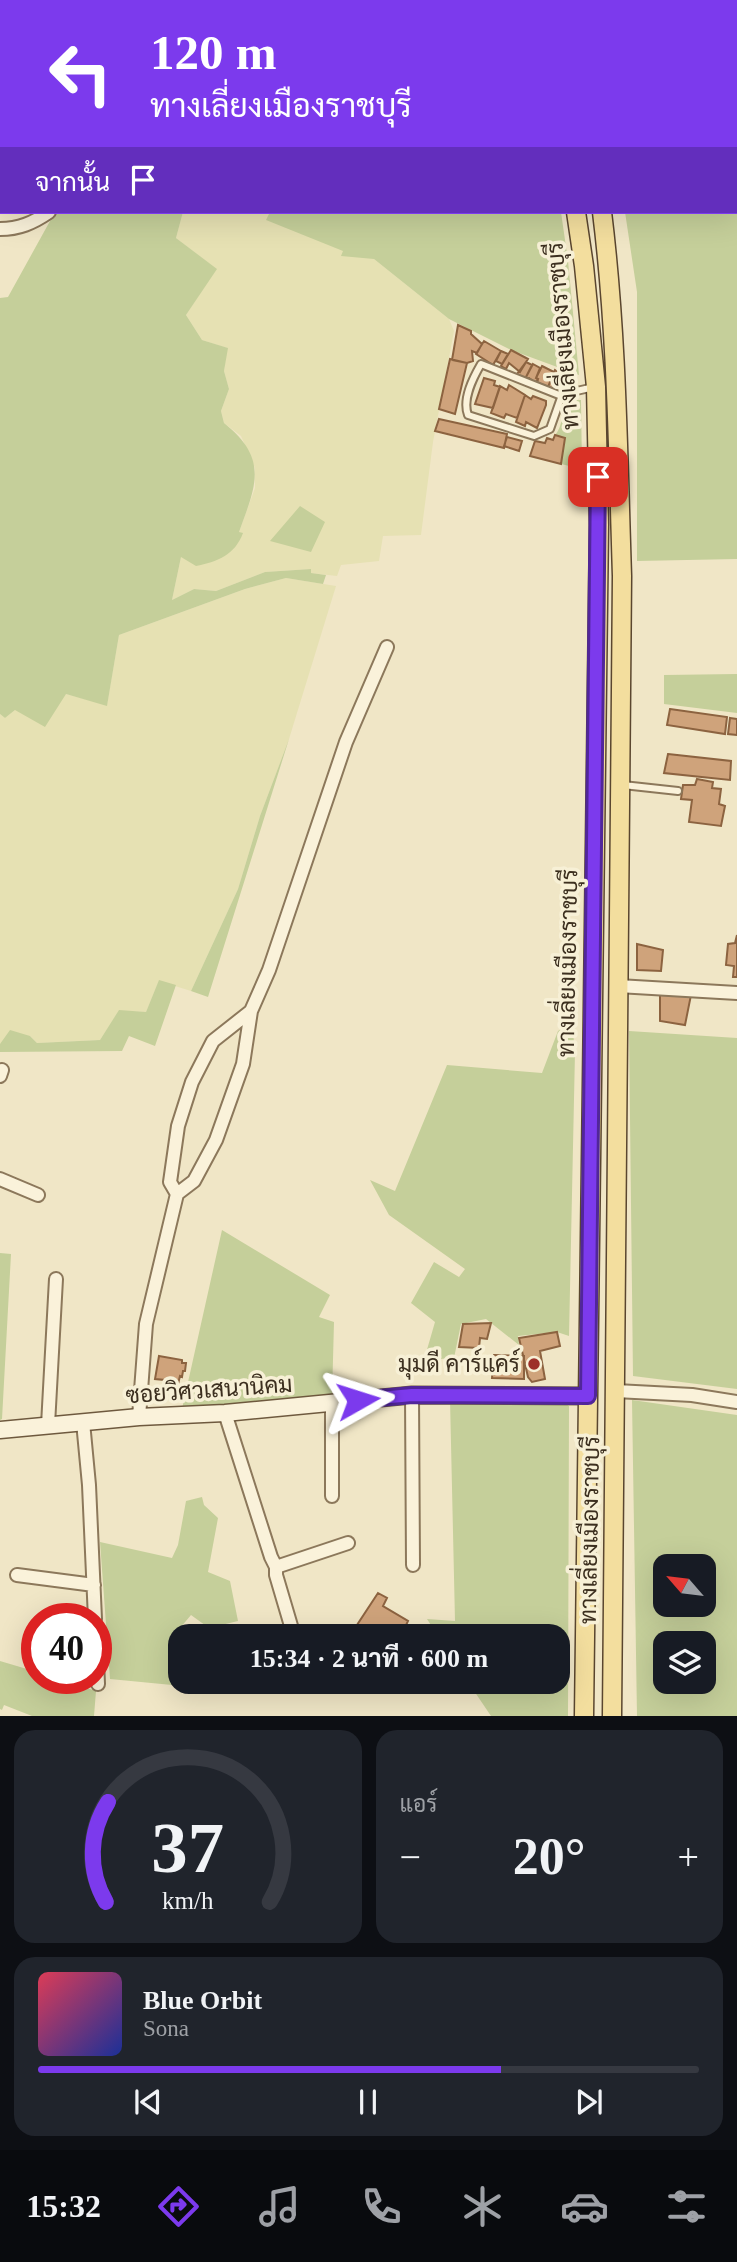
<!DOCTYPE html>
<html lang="th">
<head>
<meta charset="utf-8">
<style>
  :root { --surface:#171b24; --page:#20242c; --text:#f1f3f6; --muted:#9ea1a6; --line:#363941; --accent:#7c3aed }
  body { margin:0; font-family:"Times New Roman",Sarabun,serif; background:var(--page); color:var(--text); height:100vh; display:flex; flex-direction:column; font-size:26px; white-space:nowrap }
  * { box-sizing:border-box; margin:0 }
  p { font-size:23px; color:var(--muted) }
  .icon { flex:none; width:38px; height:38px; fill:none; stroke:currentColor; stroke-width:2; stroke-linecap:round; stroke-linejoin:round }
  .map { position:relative; height:1716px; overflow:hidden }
  .side { display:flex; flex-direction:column; gap:14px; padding:14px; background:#0d0f14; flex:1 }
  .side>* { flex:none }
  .top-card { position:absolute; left:0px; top:0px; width:738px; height:214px; box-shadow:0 7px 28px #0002; background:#7c3aed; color:#fff; overflow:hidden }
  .needle { width:46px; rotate:298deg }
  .fabs { position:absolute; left:653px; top:1554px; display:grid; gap:14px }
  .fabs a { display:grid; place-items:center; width:63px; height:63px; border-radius:14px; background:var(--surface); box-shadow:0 7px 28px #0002; font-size:35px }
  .speed { position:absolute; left:21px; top:1603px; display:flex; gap:14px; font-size:35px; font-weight:700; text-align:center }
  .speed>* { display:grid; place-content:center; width:91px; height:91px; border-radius:50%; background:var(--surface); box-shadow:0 7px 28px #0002; line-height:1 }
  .speed .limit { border:10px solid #d22; background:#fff; color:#111 }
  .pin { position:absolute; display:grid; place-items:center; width:60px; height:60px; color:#fff; margin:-30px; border-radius:14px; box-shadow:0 4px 10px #0006 }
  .me { position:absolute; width:77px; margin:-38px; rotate:84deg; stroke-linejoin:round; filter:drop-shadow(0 0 5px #0008) }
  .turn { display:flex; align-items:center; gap:24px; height:147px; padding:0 35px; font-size:32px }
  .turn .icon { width:91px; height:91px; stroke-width:2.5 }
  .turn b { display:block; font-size:49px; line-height:60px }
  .then { display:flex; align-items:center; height:66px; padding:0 35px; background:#0003; gap:14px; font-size:26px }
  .big { font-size:52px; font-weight:700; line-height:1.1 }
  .side .widget { flex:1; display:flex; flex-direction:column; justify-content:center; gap:10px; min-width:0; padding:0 24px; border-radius:21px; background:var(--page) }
  .side .dial { align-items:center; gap:0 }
  .dial svg { height:182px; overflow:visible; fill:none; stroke:var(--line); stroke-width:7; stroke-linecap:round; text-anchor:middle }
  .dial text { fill:var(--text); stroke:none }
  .song { display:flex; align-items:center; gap:21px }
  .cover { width:84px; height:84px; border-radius:10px; background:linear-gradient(135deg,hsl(350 70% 55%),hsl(230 70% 35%)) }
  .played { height:7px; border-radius:4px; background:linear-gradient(90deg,var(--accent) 70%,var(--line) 70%) }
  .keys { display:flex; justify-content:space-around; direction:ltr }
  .heat { display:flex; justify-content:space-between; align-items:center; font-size:38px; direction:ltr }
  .side .tiles { flex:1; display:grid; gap:14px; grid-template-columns:1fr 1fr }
  .widget:last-child { grid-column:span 2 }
  .trip { position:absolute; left:168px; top:1624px; width:402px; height:70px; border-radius:21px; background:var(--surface); box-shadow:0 7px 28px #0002; font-weight:700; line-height:70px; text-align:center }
  .tab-bar { display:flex; height:112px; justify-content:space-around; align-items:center; background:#090b0e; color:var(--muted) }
  .tab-bar .icon { width:49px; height:49px }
  .tab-bar .active { color:var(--accent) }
  .tab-bar b { font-size:32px; color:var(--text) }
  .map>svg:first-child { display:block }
  .farmland { fill:#e6e1b3 }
  .green { fill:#c5cf9a; fill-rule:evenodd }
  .building { fill:#cfa37b; stroke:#8c6340; stroke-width:2 }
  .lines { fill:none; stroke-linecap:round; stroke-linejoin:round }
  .lane-casing { stroke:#8c785b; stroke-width:10 }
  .street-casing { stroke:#8c785b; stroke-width:16 }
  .secondary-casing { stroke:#6e593e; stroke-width:19 }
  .primary-casing { stroke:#5a462f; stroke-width:21 }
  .lane { stroke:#faf2da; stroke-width:6 }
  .street { stroke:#faf2da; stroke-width:12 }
  .secondary { stroke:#faf2da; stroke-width:16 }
  .primary { stroke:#f3de9e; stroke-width:18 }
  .route-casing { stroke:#51269a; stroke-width:18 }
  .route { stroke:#7c3aed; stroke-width:12 }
  .poi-dot { fill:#9d3029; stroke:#f7f0d6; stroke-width:2.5 }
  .labels { text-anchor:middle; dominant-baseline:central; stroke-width:7; stroke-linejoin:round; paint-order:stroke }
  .street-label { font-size:23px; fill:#3c2f1f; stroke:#f7f0d6 }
  .poi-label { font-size:23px; fill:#3c2f1f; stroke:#f7f0d6; text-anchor:end }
</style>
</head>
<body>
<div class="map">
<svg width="737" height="1716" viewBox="0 0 737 1716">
  <rect width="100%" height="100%" fill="#f0e6c6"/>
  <path class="farmland" d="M212,0h196v2h-198z
    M183,212h183l8,47 75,60 5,12 -21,111 -12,93 -38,1 -4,25 -38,4 -4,11 -27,-3 1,-4 -46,3 -49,19 -22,-2 -22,11 9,-43 58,-25 16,-44v-20l-14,-32 -17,-13 -3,-12 8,-22 -5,-18 3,-23 -25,-8 -16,-25 30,-46 -40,-31z
    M286,578l50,8 -47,153 -29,77 -22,73 -47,102 -32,-10 -13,31 -27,-1 -19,29 -63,3 -7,-7 -30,8v-330l5,4 10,-8 51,-16 41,11 12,-70 126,-46z"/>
  <path class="green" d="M737,153v406l-100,2v-269l-12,-80h112z
    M55,212h128l-7,26 41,31 -31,46 16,25 26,8 -4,23 5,18 -8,22 3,12c45,36 32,62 15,109l4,1c-8,22 -26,29 -47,33l-15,-9 -9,43 22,-11 22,2 49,-19 46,-3v4l15,2 -3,9 -37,-6 -41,11 -126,46 -12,71 -41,-12 -21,33 -30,-17 -10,8 -5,-4v-416l8,-1z
    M270,212h291l7,49 11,114 -68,-25 -62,-31 -75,-60 -33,-3 2,-5 -77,-31z
    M573,400h8l1,69 -21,-5 4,-26 -10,-3c10,-11 4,-26 18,-35z
    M300,506l25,16 -14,30 -41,-11z
    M737,674v39l-73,-9v-29z
    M289,739l-81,258 -17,-6 47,-102 22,-73z
    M159,980l17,5 -21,61 -26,-10 -7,15 -122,1v-8l10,-14 20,6 7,7 63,-3 19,-30 27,2z
    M572,1022l3,30 -6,284 -12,-4 -39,4 1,9 -33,-26 -25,5 -7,34 -30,2 11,-38 -24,-19 23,-41 25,15 6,-8 -76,-54 -19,-35 25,11 52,-126 95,8 16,-42z
    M629,1031l108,7v351l-104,-13z
    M222,1230l108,65 -11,22 15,5 -2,75 -150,12z
    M0,1253l11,1 -9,165 -2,1z
    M450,1399l111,2 8,5 -1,310h-77l-23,-34h90v-46h-120l-11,-17 28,2z
    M632,1400l105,15v301h-100zM665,1566h39v39h-39zM665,1643h39v39h-39z
    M202,1497l2,8 14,13 -10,54 22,9 8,40 -29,7 -18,-13 -21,25 10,5v31l-8,9 -62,-6 -10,-137 72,16 6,-13 8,-44z
    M0,1661l37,11v6h19l40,13 -2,25h-62l-28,-11 -2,5 -2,-1z"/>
  <path class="building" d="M458,325l13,6v3l11,10 -5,9 -5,-2 1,10 -6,2 -15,-3z
    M484,341l17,10 -8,14 -17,-11z
    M511,350l17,9 -8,13 -11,-9 -3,6 -5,-3z
    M501,351l7,3 -6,10 -6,-3z
    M450,359l17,4 -12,51 -16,-5z
    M526,362l6,3 -7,14 -8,-5z
    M533,364l7,4 -4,10 2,1 -1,5 -8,-6 -4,1z
    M542,366l12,6 -6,15 -12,-5 2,-3 -2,-1z
    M555,370l14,8 -6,15 -15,-6z
    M484,378l11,3 -1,4 6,2 -7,21 -18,-4z
    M509,385l16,10 -8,23 -11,-4 -2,4 -13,-5 9,-27 7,4z
    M525,395l6,4 2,-3 13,5v4l-9,23 -11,-6 -1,4 -9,-4z
    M439,419l68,15 -3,14 -69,-17z
    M555,435l10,3 -4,26 -31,-8 5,-15 10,2 2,-5 6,2z
    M507,437l15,4 -3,10 -15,-5z
    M670,709l57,8 -2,17 -58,-9z
    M730,718l7,1v16l-9,-1z
    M668,754l63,7 -1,19 -66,-7z
    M697,779l16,3 -1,6 9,1 -2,15 6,2 -4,20 -32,-4 3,-22 -11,-1 2,-14h12z
    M737,935v42h-4l1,-11 -8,-1 2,-21 7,-1z
    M637,944l26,6 -2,21 -24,-1z
    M660,993l31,2 -6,30 -25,-4z
    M491,1323l-4,16 -7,-1 -1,10 -20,-1 4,-23z
    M557,1332l3,14 -20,5 5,28 -13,3 -4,-5 -9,-39z
    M494,1355l30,1v23l-32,-1z
    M159,1356l23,4v3h4l-1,8h-2l-1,6 -2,-1 -3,12 -13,-2 1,-6 -10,-1z
    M378,1593l9,5 -4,8 25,15 -6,13 -9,-8 -4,10h-42l3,-4 5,2 3,-4 -3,-2z"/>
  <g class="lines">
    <g class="lane-casing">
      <path id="lane" d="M480,2l10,-2
        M562,395l-12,34 -16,7 -66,-21c-6,-16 5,-37 13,-51l78,31 35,-8
        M623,785l55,6"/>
    </g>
    <g class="street-casing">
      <path id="street" d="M670,0l8,2
        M159,2v-2
        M732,2v-2
        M0,229c19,0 33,-6 49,-17
        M618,986l119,7
        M0,1076l2,-6
        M0,1179l38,16
        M177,1194l-7,-12 8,-56 14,-44 21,-41 38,-30
        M616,1391l76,4 45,7
        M412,1395l1,170
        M332,1403v93
        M225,1413l46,144 5,10v8l18,61
        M139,1417l7,-93 31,-130 17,-13 22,-41 27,-76 8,-53 18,-41 77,-228 41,-95
        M83,1422l6,63 6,134
        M48,1425l8,-146
        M276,1567l72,-24
        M17,1575l77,10
        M96,1636l2,48"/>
    </g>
    <g class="secondary-casing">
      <path id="secondary" d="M0,1430l139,-13 86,-4 187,-18 176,1"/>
    </g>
    <g class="primary-casing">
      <path id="primary" d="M540,0v2
        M567,0v2
        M576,212l8,54 12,121 3,138 -15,1191
        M602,212c15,121 16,242 20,364l-10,1140"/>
    </g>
    <use href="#lane" class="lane"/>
    <use href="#street" class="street"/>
    <use href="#secondary" class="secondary"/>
    <use href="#primary" class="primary"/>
  </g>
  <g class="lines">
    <g class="route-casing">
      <path id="route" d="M358,1400l54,-5 176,1 10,-919"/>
    </g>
    <use href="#route" class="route"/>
  </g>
  <circle class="poi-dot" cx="534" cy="1364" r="7"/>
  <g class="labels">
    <g class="street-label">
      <text transform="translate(563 336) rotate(-95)">ทางเลี่ยงเมืองราชบุรี</text>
      <text transform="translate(568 963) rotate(-89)">ทางเลี่ยงเมืองราชบุรี</text>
      <text transform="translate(209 1390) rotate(-4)">ซอยวิศวเสนานิคม</text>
      <text transform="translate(590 1530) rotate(-89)">ทางเลี่ยงเมืองราชบุรี</text>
    </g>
    <g class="poi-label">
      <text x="520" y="1364">มุมดี คาร์แคร์</text>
    </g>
  </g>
</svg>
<div class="fabs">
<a><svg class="needle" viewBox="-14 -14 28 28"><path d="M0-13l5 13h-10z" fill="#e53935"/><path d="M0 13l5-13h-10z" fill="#9ea1a6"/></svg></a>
<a><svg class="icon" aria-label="layers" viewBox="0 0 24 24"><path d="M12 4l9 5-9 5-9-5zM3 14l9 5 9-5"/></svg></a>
</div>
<div class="speed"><div class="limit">40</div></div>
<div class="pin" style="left:598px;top:477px;background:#d93025"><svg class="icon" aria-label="arrive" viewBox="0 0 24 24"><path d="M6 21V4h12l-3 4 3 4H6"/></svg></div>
<svg class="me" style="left:358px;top:1400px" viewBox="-20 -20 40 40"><path d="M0-17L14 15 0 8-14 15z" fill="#7c3aed" stroke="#fff" stroke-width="4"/></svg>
<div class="trip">15:34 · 2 นาที · 600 m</div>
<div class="top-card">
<div class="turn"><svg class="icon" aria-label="left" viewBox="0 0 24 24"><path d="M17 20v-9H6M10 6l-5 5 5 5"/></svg><div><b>120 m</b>ทางเลี่ยงเมืองราชบุรี</div></div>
<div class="then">จากนั้น<svg class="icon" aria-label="arrive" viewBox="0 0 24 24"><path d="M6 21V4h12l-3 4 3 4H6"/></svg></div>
</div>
</div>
<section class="side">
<div class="tiles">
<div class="widget dial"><svg viewBox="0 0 100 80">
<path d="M14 69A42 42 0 1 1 86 69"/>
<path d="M14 69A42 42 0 0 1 15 25" stroke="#7c3aed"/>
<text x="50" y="56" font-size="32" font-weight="700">37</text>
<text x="50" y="72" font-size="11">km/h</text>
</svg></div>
<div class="widget"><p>แอร์</p>
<div class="heat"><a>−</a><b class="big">20°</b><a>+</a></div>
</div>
<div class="widget">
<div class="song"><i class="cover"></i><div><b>Blue Orbit</b><p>Sona</p></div></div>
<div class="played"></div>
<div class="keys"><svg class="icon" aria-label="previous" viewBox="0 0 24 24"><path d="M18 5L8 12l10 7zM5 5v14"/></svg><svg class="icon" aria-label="pause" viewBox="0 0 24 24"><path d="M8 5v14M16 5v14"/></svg><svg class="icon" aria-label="next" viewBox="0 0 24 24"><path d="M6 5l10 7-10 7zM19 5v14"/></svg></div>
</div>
</div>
</section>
<nav class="tab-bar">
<b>15:32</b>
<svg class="icon active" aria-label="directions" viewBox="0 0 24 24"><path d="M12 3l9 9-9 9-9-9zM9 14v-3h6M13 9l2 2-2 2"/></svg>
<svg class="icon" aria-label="music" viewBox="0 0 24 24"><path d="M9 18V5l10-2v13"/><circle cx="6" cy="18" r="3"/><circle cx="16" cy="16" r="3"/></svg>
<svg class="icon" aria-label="phone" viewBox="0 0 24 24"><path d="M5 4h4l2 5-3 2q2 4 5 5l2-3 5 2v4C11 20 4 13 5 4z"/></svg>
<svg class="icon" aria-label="climate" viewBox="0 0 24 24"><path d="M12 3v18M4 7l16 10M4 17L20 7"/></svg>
<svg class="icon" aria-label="car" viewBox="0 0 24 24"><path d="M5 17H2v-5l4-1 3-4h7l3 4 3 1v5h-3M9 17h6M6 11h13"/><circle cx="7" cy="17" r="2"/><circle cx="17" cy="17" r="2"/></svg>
<svg class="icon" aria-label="filters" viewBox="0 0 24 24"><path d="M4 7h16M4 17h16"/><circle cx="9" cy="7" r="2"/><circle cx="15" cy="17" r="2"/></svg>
</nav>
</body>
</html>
